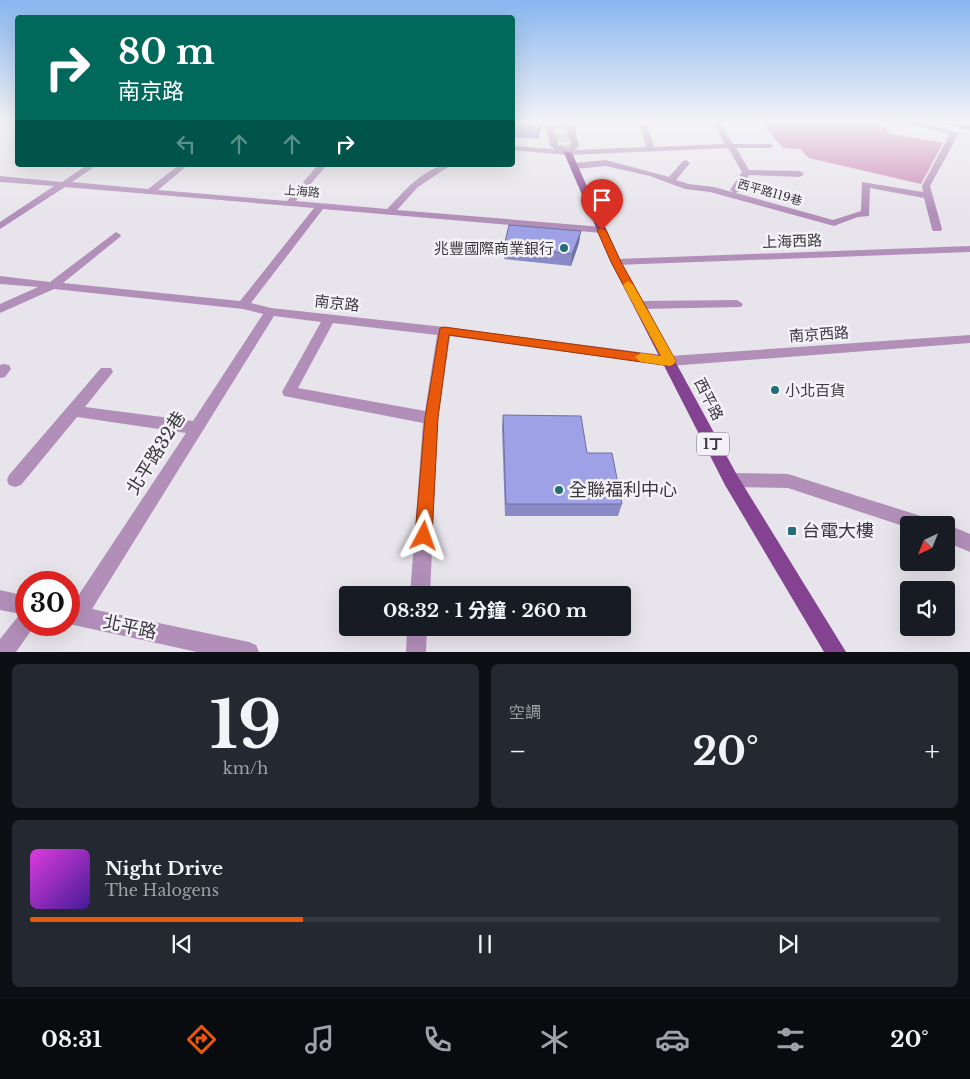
<!DOCTYPE html>
<html lang="zh-TW">
<head>
<meta charset="utf-8">
<style>
  :root { --surface:#171b24; --page:#242831; --text:#f1f3f6; --muted:#9ea1a6; --line:#363941; --accent:#ea580c }
  body { margin:0; font-family:"Libre Baskerville","Noto Sans TC",serif; background:var(--page); color:var(--text); height:100vh; display:flex; flex-direction:column; font-size:19px; white-space:nowrap }
  * { box-sizing:border-box; margin:0 }
  p { font-size:16px; color:var(--muted) }
  .icon { flex:none; width:28px; height:28px; fill:none; stroke:currentColor; stroke-width:2; stroke-linecap:round; stroke-linejoin:round }
  .map { position:relative; height:652px; overflow:hidden }
  .panel { display:flex; flex-direction:column; gap:12px; padding:12px; background:#0d0f14; flex:1 }
  .panel>* { flex:none }
  .top-card { position:absolute; left:15px; top:15px; width:500px; height:152px; border-radius:5px; box-shadow:0 5px 20px #0002; background:#00695c; color:#fff; overflow:hidden }
  .needle { width:32px; rotate:223deg }
  .fabs { position:absolute; left:900px; top:516px; display:grid; gap:10px }
  .fabs a { display:grid; place-items:center; width:55px; height:55px; border-radius:5px; background:var(--surface); box-shadow:0 5px 20px #0002; font-size:25px }
  .speed { position:absolute; left:15px; top:571px; display:flex; gap:10px; font-size:25px; font-weight:700; text-align:center }
  .speed>* { display:grid; place-content:center; width:65px; height:65px; border-radius:50%; background:var(--surface); box-shadow:0 5px 20px #0002; line-height:1 }
  .speed .limit { border:8px solid #d22; background:#fff; color:#111 }
  .pin { position:absolute; display:grid; place-items:center; width:42px; height:42px; color:#fff; margin:-51px -21px; border-radius:50% 50% 50% 0; rotate:-45deg; box-shadow:0 0 5px #0007 }
  .pin .icon { rotate:45deg }
  .me { position:absolute; width:55px; margin:-28px; rotate:4deg; stroke-linejoin:round; filter:drop-shadow(0 0 4px #0008) }
  .turn { display:flex; align-items:center; gap:18px; height:105px; padding:0 20px; font-size:22px }
  .turn .icon { width:65px; height:65px; stroke-width:2.5 }
  .turn b { display:block; font-size:35px; line-height:42px }
  .lanes { display:flex; align-items:center; height:48px; padding:0 20px; background:#0003; justify-content:center; gap:25px; direction:ltr }
  .lanes .off { opacity:.35 }
  .big { font-size:38px; font-weight:700; line-height:1.1 }
  .panel .tile { flex:1; display:flex; flex-direction:column; justify-content:center; gap:8px; min-width:0; padding:0 18px; border-radius:8px; background:var(--page) }
  .panel .dial { align-items:center; gap:0 }
  .dial b { font-size:65px; line-height:1 }
  .song { display:flex; align-items:center; gap:15px }
  .cover { width:60px; height:60px; border-radius:8px; background:linear-gradient(135deg,hsl(300 70% 55%),hsl(260 70% 35%)) }
  .played { height:5px; border-radius:2px; background:linear-gradient(90deg,var(--accent) 30%,var(--line) 30%) }
  .keys { display:flex; justify-content:space-around; direction:ltr }
  .heat { display:flex; justify-content:space-between; align-items:center; font-size:28px; direction:ltr }
  .panel .tiles { flex:1; display:grid; gap:12px; grid-template-columns:1fr 1fr }
  .tile:last-child { grid-column:span 2 }
  .trip { position:absolute; left:339px; top:586px; width:292px; height:50px; border-radius:5px; background:var(--surface); box-shadow:0 5px 20px #0002; font-weight:700; line-height:50px; text-align:center }
  .menu { display:flex; height:80px; justify-content:space-around; align-items:center; background:#090b0e; color:var(--muted) }
  .menu .icon { width:35px; height:35px }
  .menu .selected { color:var(--accent) }
  .menu b { font-size:22px; color:var(--text) }
  .map>svg:first-child { display:block }
  .forest { fill:#cb89b5 }
  .lines { fill:none; stroke-linecap:round; stroke-linejoin:round }
  .minor-tunnel { stroke:#c4c2c8; stroke-width:8; stroke-dasharray:8 4.5; stroke-linecap:butt }
  .major-tunnel { stroke:#c4c2c8; stroke-width:8; stroke-dasharray:8 4.5; stroke-linecap:butt }
  .minor { fill:#b28fb9; fill-rule:evenodd }
  .major { fill:#834390; fill-rule:evenodd }
  .wall { fill:#898ac6 }
  .shaded-wall { fill:#6f71a1 }
  .building { fill:#9fa1e6; stroke:#6f71a1 }
  .route { fill:#ea580c; stroke:#983908 }
  .slow { fill:#f59e0b }
  .poi-dot { fill:#236d76; stroke:#f4f2f8; stroke-width:2 }
  .labels { text-anchor:middle; dominant-baseline:central; stroke-width:5; stroke-linejoin:round; paint-order:stroke }
  .far-street-label { font-size:12px; fill:#39383a; stroke:#f4f2f8 }
  .shield { fill:#f4f2f8; stroke:#717073; stroke-width:1 }
  .shield-label { font-size:14px; font-weight:bold; fill:#39383a }
  .street-label { font-size:15px; fill:#39383a; stroke:#f4f2f8 }
  .poi-label { font-size:15px; fill:#39383a; stroke:#f4f2f8; text-anchor:end }
  .near-street-label { font-size:18px; fill:#39383a; stroke:#f4f2f8 }
  .near-poi-label { font-size:18px; fill:#39383a; stroke:#f4f2f8; text-anchor:start }
</style>
</head>
<body>
<div class="map">
<svg width="970" height="652" viewBox="0 0 970 652">
  <rect width="100%" height="100%" fill="#e7e5eb"/>
  <path class="forest" d="M761,122h118l12,12 52,9 -22,41 -112,-26 -9,-9 -17,-1z"/>
  <g class="lines">
    <path class="minor-tunnel" d="M555,122l4,24 9,7 2,-8 -5,-23"/>
    <path class="major-tunnel" d="M561,122l7,31"/>
    <path class="minor" d="M545,122h8l5,23 10,4 3,-3 -6,-24h8l6,24 -4,4 71,-3 -7,-25h7l8,25 71,-3 -12,-22h7l13,22h37l4,2 -4,2h-34l13,22 51,1 4,3 -4,3 -51,-2 -11,17 -3,1 -5,-3 12,-18 -14,-24 -160,7 -56,-5v-4l43,3 -5,-3z
      M902,122h15l42,11 -29,53 12,43 -1,2h-8l-1,-2 -8,-31 -54,-10 -1,28 -11,1 -24,9 -124,-34 -25,-3 -35,-13 -44,-10 -32,3 -4,-3 4,-3 32,-3 63,17 14,-16 3,-1 4,3 -14,17 13,4 25,3 119,33 28,-9 1,-29 61,10 -1,-6 28,-52z
      M953,122l17,4v4l-29,-7z
      M87,165h10l-25,17 76,7 31,-24h9l-30,25 129,11 31,-36h9l-31,36 91,8c17,-17 38,-44 64,-44l-33,22 -21,23 205,17 5,3 -5,3 -279,-24 -72,94 20,5 173,19 226,29 300,-21v8l-300,23 -220,-30 -12,82 -8,177h-20l13,-172 -139,-27 -2,-4 39,-70 -47,-6 -182,293 157,33 7,3 3,7h-62l-128,-28v-18l3,-1 114,-172 -109,-16 -56,68 -6,2 -6,-2 -2,-5 2,-5 92,-107h10l2,4 -28,35 108,14 70,-107 -20,-5 -189,-20 -54,24v-9l38,-17 -38,-3v-8l50,6 66,-50 5,3 -1,2 -57,46 177,18 74,-93 -249,-21 -65,42v-7l54,-36 -54,-4v-6l62,6zM333,323l104,12 -12,76 -127,-23z
      M970,246v6l-354,13 -5,-3 5,-3z
      M737,300l6,4 -2,3 -102,2 -6,-4 6,-4z
      M4,364l5,1 2,4 -6,8 -5,1v-13z
      M731,473l57,1 136,43 6,2 3,6h-24v3l-121,-40 -57,-1 -6,-2 -2,-5 2,-5z
      M946,524l24,10v18l-24,-10v-17h-2z
      M0,590l26,6v29h9l-19,27h-16v-13l20,-25 -20,-4z
      M407,628h20l-1,24h-20z"/>
    <path class="major" d="M565,151l7,2 49,109 116,213 109,177h-22l-99,-167 -114,-223 -47,-109z"/>
  </g>
  <path class="wall" d="M512,122h30l-3,17 -27,-2z
    M579,243l-8,23 -67,-7v-13z
    M503,415l84,38 35,51 -4,12h-113l-3,-88z"/>
  <path class="shaded-wall" d="M541,122h1l-3,17 1,-11z
    M581,231l-2,12 -8,23 1,-12z"/>
  <path class="building" d="M512,122h29l-1,6 -28,-1z
    M509,225l72,6 -9,23 -68,-8z
    M503,415l78,1 6,37h25l10,51h-116z"/>
  <linearGradient id="sky" x2="0" y2="1"><stop stop-color="#88b6ef"/><stop offset="0.57" stop-color="#f4f3f6"/><stop offset="1" stop-color="#f4f3f6" stop-opacity="0"/></linearGradient>
  <rect width="970" height="214" fill="url(#sky)"/>
  <path class="route" d="M599,228h3l4,2 15,32 55,99 -2,3 -4,2 -221,-31 -11,83 -6,118 -3,6 -5,2 -6,-2 -3,-6 10,-118 15,-90 4,-1 217,29 -50,-94 -14,-32z"/>
  <path class="slow" d="M628,281l5,4 43,76 -2,3 -4,2 -29,-4 -6,-5 6,-4 20,3 -38,-71z"/>
  <g class="poi-dot">
    <circle cx="564" cy="248" r="5"/>
    <circle cx="775" cy="390" r="5"/>
    <circle cx="559" cy="490" r="5"/>
    <rect x="787" y="526" width="10" height="10" rx="2.5"/>
  </g>
  <g class="labels">
    <g class="far-street-label">
      <text transform="translate(302 191) rotate(5)">上海路</text>
      <text transform="translate(770 192) rotate(16)">西平路119巷</text>
    </g>
    <rect class="shield" x="697" y="432.5" width="32" height="23" rx="4"/>
    <g class="shield-label">
      <text x="713" y="444">1丁</text>
    </g>
    <g class="street-label">
      <text transform="translate(792 241) rotate(-2)">上海西路</text>
      <text transform="translate(337 303) rotate(6)">南京路</text>
      <text transform="translate(819 334) rotate(-4)">南京西路</text>
      <text transform="translate(709 399) rotate(63)">西平路</text>
    </g>
    <g class="poi-label">
      <text x="554" y="248">兆豐國際商業銀行</text>
      <text x="785" y="390" text-anchor="start">小北百貨</text>
    </g>
    <g class="near-street-label">
      <text transform="translate(156 453) rotate(-58)">北平路32巷</text>
      <text transform="translate(130 627) rotate(12)">北平路</text>
    </g>
    <g class="near-poi-label">
      <text x="569" y="490">全聯福利中心</text>
      <text x="802" y="531">台電大樓</text>
    </g>
  </g>
</svg>
<div class="fabs">
<a><svg class="needle" viewBox="-14 -14 28 28"><path d="M0-13l5 13h-10z" fill="#e53935"/><path d="M0 13l5-13h-10z" fill="#9ea1a6"/></svg></a>
<a><svg class="icon" aria-label="sound" viewBox="0 0 24 24"><path d="M4 9h4l5-4v14l-5-4H4zM17 9q2 3 0 6"/></svg></a>
</div>
<div class="speed"><div class="limit">30</div></div>
<div class="pin" style="left:602px;top:230px;background:#d93025"><svg class="icon" aria-label="arrive" viewBox="0 0 24 24"><path d="M6 21V4h12l-3 4 3 4H6"/></svg></div>
<svg class="me" style="left:424px;top:536px" viewBox="-20 -20 40 40"><path d="M0-17L14 15 0 8-14 15z" fill="#ea580c" stroke="#fff" stroke-width="4"/></svg>
<div class="trip">08:32 · 1 分鐘 · 260 m</div>
<div class="top-card">
<div class="turn"><svg class="icon" aria-label="right" viewBox="0 0 24 24"><path d="M7 20v-9h11M14 6l5 5-5 5"/></svg><div><b>80 m</b>南京路</div></div>
<div class="lanes"><svg class="icon off" aria-label="left" viewBox="0 0 24 24"><path d="M17 20v-9H6M10 6l-5 5 5 5"/></svg><svg class="icon off" aria-label="ahead" viewBox="0 0 24 24"><path d="M12 20V5M6 11l6-6 6 6"/></svg><svg class="icon off" aria-label="ahead" viewBox="0 0 24 24"><path d="M12 20V5M6 11l6-6 6 6"/></svg><svg class="icon" aria-label="right" viewBox="0 0 24 24"><path d="M7 20v-9h11M14 6l5 5-5 5"/></svg></div>
</div>
</div>
<section class="panel">
<div class="tiles">
<div class="tile dial"><b>19</b><p>km/h</p></div>
<div class="tile"><p>空調</p>
<div class="heat"><a>−</a><b class="big">20°</b><a>+</a></div>
</div>
<div class="tile">
<div class="song"><i class="cover"></i><div><b>Night Drive</b><p>The Halogens</p></div></div>
<div class="played"></div>
<div class="keys"><svg class="icon" aria-label="previous" viewBox="0 0 24 24"><path d="M18 5L8 12l10 7zM5 5v14"/></svg><svg class="icon" aria-label="pause" viewBox="0 0 24 24"><path d="M8 5v14M16 5v14"/></svg><svg class="icon" aria-label="next" viewBox="0 0 24 24"><path d="M6 5l10 7-10 7zM19 5v14"/></svg></div>
</div>
</div>
</section>
<nav class="menu">
<b>08:31</b>
<svg class="icon selected" aria-label="directions" viewBox="0 0 24 24"><path d="M12 3l9 9-9 9-9-9zM9 14v-3h6M13 9l2 2-2 2"/></svg>
<svg class="icon" aria-label="music" viewBox="0 0 24 24"><path d="M9 18V5l10-2v13"/><circle cx="6" cy="18" r="3"/><circle cx="16" cy="16" r="3"/></svg>
<svg class="icon" aria-label="phone" viewBox="0 0 24 24"><path d="M5 4h4l2 5-3 2q2 4 5 5l2-3 5 2v4C11 20 4 13 5 4z"/></svg>
<svg class="icon" aria-label="climate" viewBox="0 0 24 24"><path d="M12 3v18M4 7l16 10M4 17L20 7"/></svg>
<svg class="icon" aria-label="car" viewBox="0 0 24 24"><path d="M5 17H2v-5l4-1 3-4h7l3 4 3 1v5h-3M9 17h6M6 11h13"/><circle cx="7" cy="17" r="2"/><circle cx="17" cy="17" r="2"/></svg>
<svg class="icon" aria-label="filters" viewBox="0 0 24 24"><path d="M4 7h16M4 17h16"/><circle cx="9" cy="7" r="2"/><circle cx="15" cy="17" r="2"/></svg>
<b>20°</b>
</nav>
</body>
</html>
